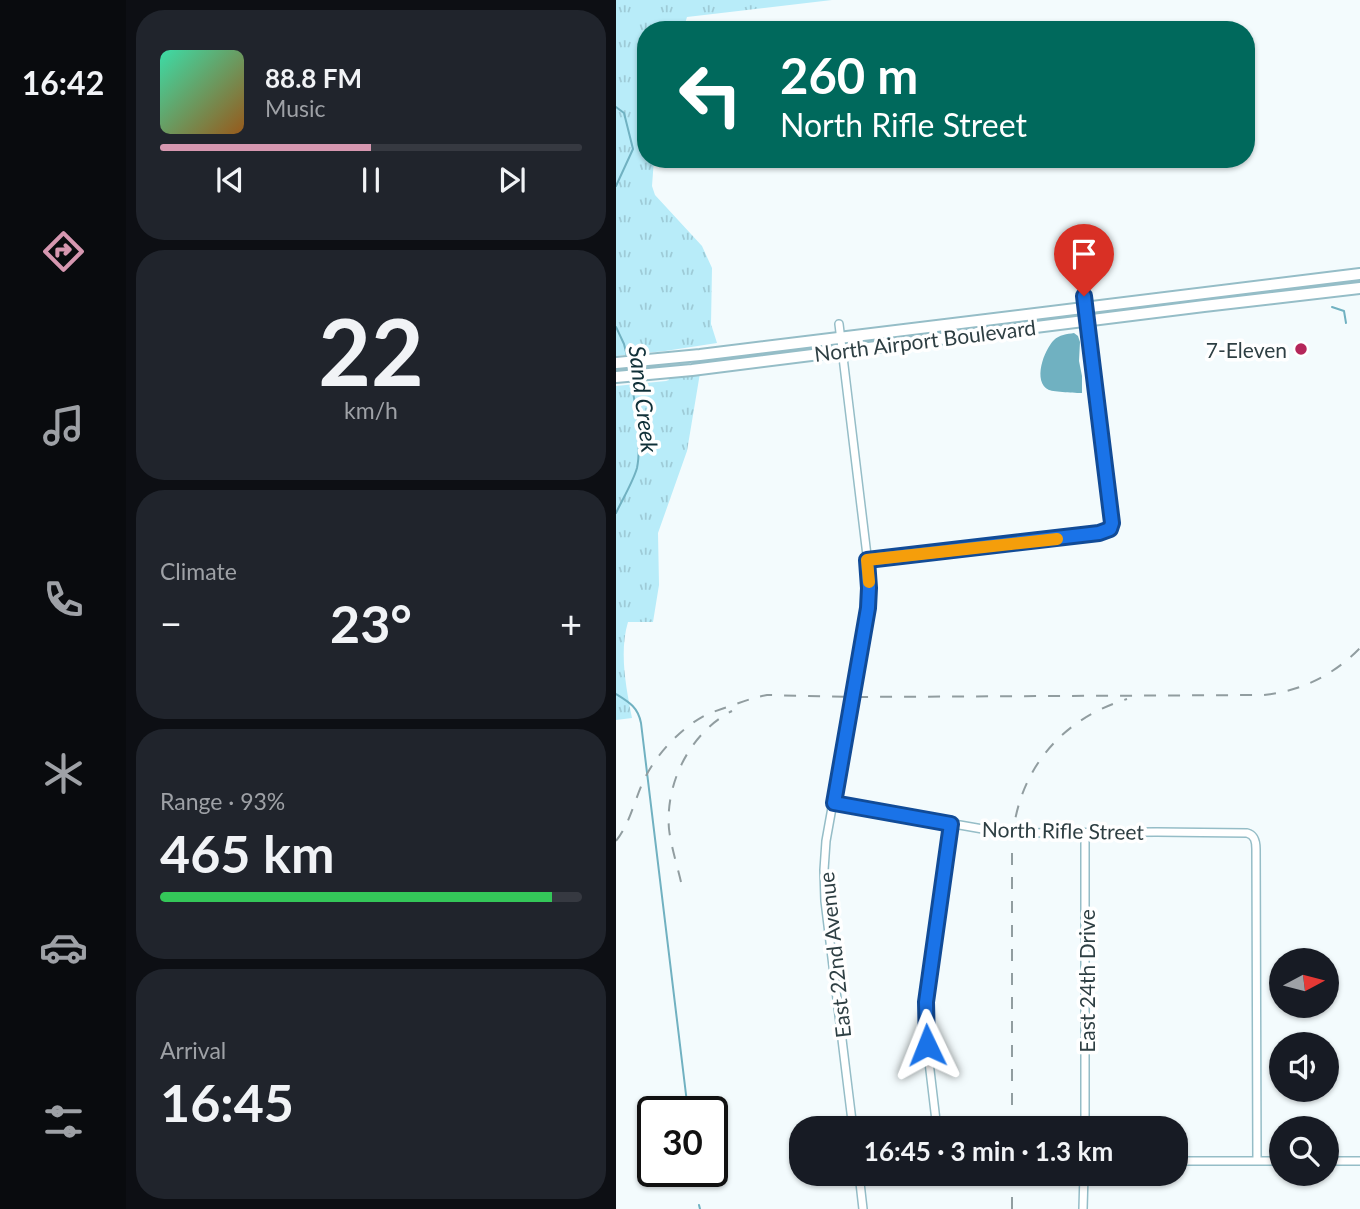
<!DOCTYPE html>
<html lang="en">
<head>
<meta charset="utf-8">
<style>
  :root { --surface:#171b24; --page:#20242c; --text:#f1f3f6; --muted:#9ea1a6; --line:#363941; --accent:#d697b0 }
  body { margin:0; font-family:Lato,sans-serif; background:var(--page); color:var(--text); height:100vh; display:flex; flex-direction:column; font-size:26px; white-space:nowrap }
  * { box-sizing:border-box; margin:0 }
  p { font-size:23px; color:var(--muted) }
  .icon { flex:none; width:38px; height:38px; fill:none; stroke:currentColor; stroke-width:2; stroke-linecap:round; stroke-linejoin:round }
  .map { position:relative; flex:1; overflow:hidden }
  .sheet { display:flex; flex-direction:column; gap:10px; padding:10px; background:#0d0f14; width:490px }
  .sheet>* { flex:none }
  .hud { position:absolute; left:21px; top:21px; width:618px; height:147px; border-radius:28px; box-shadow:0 2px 5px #0004; background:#00695c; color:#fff; overflow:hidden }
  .needle { width:46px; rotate:83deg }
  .buttons { position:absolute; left:653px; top:948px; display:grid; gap:14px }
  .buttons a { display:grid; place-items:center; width:70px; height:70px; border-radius:50%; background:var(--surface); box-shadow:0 2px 5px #0004; font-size:35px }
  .speed { position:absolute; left:21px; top:1096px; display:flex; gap:14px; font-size:35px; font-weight:700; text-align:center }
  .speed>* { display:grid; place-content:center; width:91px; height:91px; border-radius:50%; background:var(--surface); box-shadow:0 2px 5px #0004; line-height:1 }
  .speed .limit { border:4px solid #111; border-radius:10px; background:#fff; color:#111 }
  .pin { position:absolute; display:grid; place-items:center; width:60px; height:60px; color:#fff; margin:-72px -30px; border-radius:50% 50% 50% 0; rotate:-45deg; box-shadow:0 0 7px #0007 }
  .pin .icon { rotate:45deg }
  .me { position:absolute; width:77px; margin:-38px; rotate:358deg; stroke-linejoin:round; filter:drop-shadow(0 0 5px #0008) }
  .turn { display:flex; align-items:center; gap:24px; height:147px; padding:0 28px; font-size:32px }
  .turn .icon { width:91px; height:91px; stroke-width:2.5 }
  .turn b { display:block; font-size:49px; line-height:60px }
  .big { font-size:52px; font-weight:700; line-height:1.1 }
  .sheet .tile { flex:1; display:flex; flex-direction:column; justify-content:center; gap:10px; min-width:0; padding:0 24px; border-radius:28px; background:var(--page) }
  .sheet .dial { align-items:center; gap:0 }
  .dial b { font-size:91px; line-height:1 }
  .song { display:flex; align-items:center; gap:21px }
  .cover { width:84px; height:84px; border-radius:10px; background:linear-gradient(135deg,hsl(160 70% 55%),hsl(30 70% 35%)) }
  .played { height:7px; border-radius:4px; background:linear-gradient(90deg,var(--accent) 50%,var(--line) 50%) }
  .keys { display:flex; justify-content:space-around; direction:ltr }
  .heat { display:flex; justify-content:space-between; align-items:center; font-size:38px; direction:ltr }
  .charge { height:10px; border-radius:5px; background:linear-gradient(90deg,#34c759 93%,var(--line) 0) }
  .trip { position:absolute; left:173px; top:1116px; width:399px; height:70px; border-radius:28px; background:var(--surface); box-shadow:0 2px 5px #0004; font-weight:700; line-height:70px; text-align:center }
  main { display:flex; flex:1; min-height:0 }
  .tabs { display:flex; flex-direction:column; width:126px; justify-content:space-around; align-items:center; background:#090b0e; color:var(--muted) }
  .tabs .icon { width:49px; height:49px }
  .tabs .current { color:var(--accent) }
  .tabs b { font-size:32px; color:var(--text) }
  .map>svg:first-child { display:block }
  .grass { fill:url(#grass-tufts) }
  .water { fill:#70b1c1 }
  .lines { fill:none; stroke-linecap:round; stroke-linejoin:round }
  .stream { stroke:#70b1c1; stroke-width:2 }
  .minor-casing { stroke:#95bdc7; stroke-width:10 }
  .primary-casing { stroke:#95bdc7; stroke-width:14 }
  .minor { stroke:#fff; stroke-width:7 }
  .primary { stroke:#fff; stroke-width:10 }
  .rail { stroke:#919da0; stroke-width:2; stroke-dasharray:12 12; stroke-linecap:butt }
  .route-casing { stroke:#114b97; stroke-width:18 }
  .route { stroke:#1a73e8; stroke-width:12 }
  .slow { stroke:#f59e0b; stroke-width:12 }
  .poi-dot { fill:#b4265a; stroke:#fff; stroke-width:2.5 }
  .labels { text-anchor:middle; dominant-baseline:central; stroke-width:7; stroke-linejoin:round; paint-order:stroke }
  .street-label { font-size:21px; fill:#2e3f43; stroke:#fff }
  .poi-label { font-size:21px; fill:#2e3f43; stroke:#fff; text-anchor:end }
  .water-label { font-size:23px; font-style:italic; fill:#103038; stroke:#fff }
</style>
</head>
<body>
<main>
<nav class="tabs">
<b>16:42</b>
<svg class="icon current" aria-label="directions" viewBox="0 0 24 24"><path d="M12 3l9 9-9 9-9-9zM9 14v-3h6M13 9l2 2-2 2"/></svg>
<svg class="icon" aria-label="music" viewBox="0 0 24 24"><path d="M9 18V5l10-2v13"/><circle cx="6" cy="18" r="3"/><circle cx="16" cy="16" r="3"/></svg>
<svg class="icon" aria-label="phone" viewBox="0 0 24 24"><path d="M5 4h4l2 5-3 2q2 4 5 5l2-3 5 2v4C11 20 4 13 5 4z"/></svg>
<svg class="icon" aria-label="climate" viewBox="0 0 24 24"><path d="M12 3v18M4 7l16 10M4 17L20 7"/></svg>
<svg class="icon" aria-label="car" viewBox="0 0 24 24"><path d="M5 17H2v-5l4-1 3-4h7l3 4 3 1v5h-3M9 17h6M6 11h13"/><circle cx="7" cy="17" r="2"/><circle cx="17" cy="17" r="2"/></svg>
<svg class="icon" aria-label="filters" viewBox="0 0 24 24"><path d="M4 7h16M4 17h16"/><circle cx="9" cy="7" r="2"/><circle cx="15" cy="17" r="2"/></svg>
</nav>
<section class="sheet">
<div class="tile">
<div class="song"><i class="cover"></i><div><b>88.8 FM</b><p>Music</p></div></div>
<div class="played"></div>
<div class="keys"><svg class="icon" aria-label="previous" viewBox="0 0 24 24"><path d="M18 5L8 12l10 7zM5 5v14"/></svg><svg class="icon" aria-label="pause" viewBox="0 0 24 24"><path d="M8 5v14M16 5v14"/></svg><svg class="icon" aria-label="next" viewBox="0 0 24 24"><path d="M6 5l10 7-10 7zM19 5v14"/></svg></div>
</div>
<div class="tile dial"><b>22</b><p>km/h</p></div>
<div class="tile"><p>Climate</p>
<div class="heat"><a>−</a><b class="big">23°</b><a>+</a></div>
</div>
<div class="tile"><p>Range · 93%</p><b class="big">465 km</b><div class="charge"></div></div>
<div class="tile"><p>Arrival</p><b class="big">16:45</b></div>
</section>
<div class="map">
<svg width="744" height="1209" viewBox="0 0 744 1209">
  <defs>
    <pattern id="grass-tufts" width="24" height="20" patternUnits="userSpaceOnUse" patternTransform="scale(1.75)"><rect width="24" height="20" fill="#b8ecf9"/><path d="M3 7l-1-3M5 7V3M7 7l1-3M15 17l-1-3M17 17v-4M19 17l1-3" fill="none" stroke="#9ecbd7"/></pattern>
  </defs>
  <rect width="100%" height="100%" fill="#f3fbfd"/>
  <path class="grass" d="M0,0h216l-145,17 -4,13h-37v129h8l-2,27 3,9 47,51 10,22 -1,56 6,19 -52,8 -49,5z
    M84,373l-13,78 -29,82 1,52 -6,37h-25c-9,30 -2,65 4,96l-16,2v-334l50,-5 3,-1 -1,-2z"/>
  <path class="water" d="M458,333l4,3 2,6 -1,19 3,15v17c-6,0 -28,-1 -33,-3 -17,-8 -5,-40 5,-50 5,-5 13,-6 20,-7z"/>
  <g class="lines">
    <path class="stream" d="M0,107l8,6 9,36 -17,37
      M716,307l12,4 2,12
      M0,327l8,17 3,12
      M0,513c6,-13 17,-31 21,-45 5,-25 -2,-64 -6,-89
      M0,694c13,8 22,13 25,29l47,388
      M79,1171l2,12
      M83,1205l1,4"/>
    <g class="minor-casing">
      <path id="minor" d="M223,324l30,248 -1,36 -42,233 -2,29 1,31 28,228
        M251,560l232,-27 10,-4 3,-6 -1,-8 -27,-219
        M218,803l160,28 19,2 144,-1 90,1c8,2 9,9 9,16l1,312
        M469,833v296
        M321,1129l-10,-84 -1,-43 25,-178
        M560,1161h105
        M710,1161h34
        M243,1174l4,35
        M243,1177l18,-3
        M467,1209l1,-35"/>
    </g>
    <g class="primary-casing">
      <path id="primary" d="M0,363l84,-8 660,-81
        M0,377l76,-7 512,-64 156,-18"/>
    </g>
    <use href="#minor" class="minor"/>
    <use href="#primary" class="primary"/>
    <path class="rail" d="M0,841c14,-18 18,-39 27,-59 12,-27 40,-57 67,-69 9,-3 17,-6 26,-9 11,-4 20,-7 31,-9l85,2 412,-2c37,-4 70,-20 96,-47
      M65,882c-4,-17 -10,-36 -12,-53 -4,-47 22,-97 63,-118
      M396,1129v-286c5,-71 47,-123 115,-144
      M396,1209v-35"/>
  </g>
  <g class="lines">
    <g class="route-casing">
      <path id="route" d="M311,1045l-1,-43 25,-178 -117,-21 34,-195 1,-20 -2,-28 232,-27 11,-4 2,-6 -1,-8 -27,-219"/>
    </g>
    <use href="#route" class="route"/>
    <path class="slow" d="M253,582l-2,-22 190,-21"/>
  </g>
  <circle class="poi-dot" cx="685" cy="349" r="7"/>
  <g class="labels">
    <g class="street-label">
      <text transform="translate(309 340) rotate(-7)">North Airport Boulevard</text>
      <text transform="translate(447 830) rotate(1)">North Rifle Street</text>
      <text transform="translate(218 955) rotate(-96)">East 22nd Avenue</text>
      <text transform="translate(470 981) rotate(-90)">East 24th Drive</text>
    </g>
    <g class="poi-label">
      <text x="671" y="349">7-Eleven</text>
    </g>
    <g class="water-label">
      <text transform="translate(28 399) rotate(83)">Sand Creek</text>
    </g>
  </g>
</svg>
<div class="buttons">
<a><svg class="needle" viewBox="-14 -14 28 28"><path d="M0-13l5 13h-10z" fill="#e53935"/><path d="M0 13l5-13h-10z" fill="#9ea1a6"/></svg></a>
<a><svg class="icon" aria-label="sound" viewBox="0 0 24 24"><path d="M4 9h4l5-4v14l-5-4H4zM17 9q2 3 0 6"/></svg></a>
<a><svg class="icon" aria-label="search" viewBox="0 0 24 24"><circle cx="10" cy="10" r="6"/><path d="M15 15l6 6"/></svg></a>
</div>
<div class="speed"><div class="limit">30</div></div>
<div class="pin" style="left:468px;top:296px;background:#d93025"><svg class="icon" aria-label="arrive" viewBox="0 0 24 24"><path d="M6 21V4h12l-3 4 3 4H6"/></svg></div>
<svg class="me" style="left:311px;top:1045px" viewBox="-20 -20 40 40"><path d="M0-17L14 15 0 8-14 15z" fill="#1a73e8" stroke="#fff" stroke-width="4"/></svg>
<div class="trip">16:45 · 3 min · 1.3 km</div>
<div class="hud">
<div class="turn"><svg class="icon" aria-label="left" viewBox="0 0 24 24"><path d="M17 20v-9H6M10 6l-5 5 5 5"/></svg><div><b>260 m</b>North Rifle Street</div></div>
</div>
</div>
</main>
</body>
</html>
